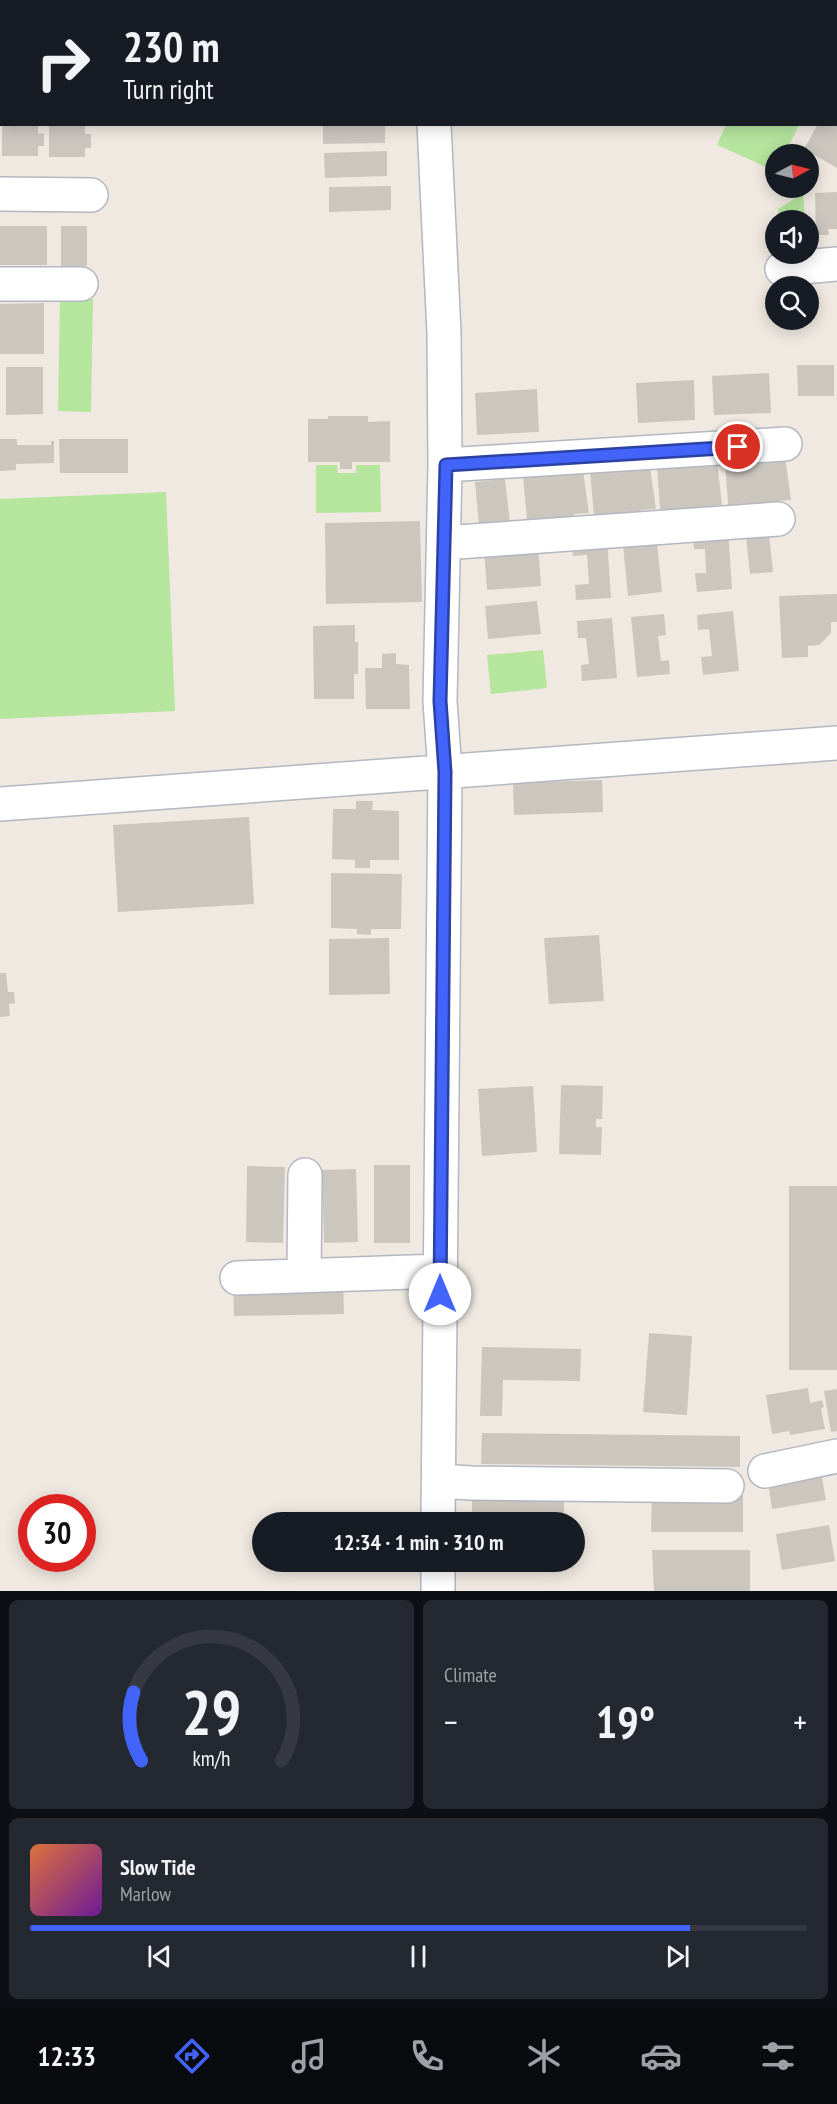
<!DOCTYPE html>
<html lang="en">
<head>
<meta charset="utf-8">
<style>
  :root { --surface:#171b24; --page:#242831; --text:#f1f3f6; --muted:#9ea1a6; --line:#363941; --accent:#4264fb }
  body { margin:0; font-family:"PT Sans Narrow",sans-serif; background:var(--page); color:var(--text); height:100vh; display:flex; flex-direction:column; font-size:22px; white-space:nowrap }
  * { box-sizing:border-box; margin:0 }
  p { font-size:20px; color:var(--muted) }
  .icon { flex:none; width:33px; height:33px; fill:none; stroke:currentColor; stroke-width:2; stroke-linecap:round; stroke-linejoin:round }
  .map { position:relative; height:1591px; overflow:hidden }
  .panel { display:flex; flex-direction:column; gap:9px; padding:9px; background:#0d0f14; flex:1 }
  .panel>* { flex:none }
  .top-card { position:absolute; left:0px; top:0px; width:837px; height:126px; box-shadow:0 3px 15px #0003; background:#171b24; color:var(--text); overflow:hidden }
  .needle { width:39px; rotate:83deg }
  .buttons { position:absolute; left:765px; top:144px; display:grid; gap:12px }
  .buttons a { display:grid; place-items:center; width:54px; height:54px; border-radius:50%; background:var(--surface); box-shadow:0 3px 15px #0003; font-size:30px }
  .speed { position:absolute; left:18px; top:1494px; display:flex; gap:12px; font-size:30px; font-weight:700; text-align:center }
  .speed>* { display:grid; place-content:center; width:78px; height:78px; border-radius:50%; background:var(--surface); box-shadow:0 3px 15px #0003; line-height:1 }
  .speed .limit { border:9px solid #d22; background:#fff; color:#111 }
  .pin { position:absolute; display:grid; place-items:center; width:51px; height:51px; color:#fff; margin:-26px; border:3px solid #fff; border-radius:50%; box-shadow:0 2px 6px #0007 }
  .me { position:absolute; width:66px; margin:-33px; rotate:0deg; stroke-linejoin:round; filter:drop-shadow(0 0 4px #0008) }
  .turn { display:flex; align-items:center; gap:21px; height:126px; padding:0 24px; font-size:27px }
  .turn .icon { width:78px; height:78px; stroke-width:2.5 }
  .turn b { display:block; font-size:42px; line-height:51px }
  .big { font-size:45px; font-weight:800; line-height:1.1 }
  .panel .widget { flex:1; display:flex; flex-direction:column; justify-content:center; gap:9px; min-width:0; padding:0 21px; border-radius:9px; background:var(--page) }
  .panel .dial { align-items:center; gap:0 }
  .dial svg { height:156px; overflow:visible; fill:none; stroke:var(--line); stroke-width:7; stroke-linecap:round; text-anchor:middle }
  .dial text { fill:var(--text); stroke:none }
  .song { display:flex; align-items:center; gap:18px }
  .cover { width:72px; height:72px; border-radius:9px; background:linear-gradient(135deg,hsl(20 70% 55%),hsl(280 70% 35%)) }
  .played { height:6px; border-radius:3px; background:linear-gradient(90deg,var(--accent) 85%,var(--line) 85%) }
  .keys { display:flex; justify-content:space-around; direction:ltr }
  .heat { display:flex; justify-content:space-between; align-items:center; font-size:33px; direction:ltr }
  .panel .tiles { flex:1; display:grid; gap:9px; grid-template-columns:1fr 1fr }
  .widget:last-child { grid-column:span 2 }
  .trip { position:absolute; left:252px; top:1512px; width:333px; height:60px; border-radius:30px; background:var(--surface); box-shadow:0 3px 15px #0003; font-weight:800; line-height:60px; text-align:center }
  .tab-bar { display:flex; height:96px; justify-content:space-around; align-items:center; background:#090b0e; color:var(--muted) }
  .tab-bar .icon { width:42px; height:42px }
  .tab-bar .current { color:var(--accent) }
  .tab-bar b { font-size:27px; color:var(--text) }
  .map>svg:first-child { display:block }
  .green { fill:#b6e59e }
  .building { fill:#cbc7bf }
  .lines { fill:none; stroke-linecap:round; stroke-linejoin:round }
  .minor-casing { stroke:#b4b7c1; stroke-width:36 }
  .minor { stroke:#fff; stroke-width:33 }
  .route-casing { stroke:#2b41a3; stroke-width:15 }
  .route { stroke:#4264fb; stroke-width:10 }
</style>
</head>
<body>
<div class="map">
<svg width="837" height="1591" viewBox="0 0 837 1591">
  <rect width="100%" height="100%" fill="#efe9e1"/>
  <path class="green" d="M726,125v-1l73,1 -14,29h-9l-1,17 -58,-26z
    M803,193l2,27h-26l-1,-11z
    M60,298l33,1 -2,113 -33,-1z
    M316,465h21l1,8h18v-8h24l1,47 -65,1z
    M166,492l9,219 -175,8v-220z
    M543,650l4,38 -56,6 -4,-39z"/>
  <path class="building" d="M2,124h36v10l6,-1v13h-6v10h-36z
    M49,124h36v10h6v14h-6v9h-36z
    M323,124h62v19l-62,1z
    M818,124h19v44l-33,-19z
    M387,151v25l-62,2 -1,-25z
    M391,186v24l-62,2v-25z
    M837,192v37h-9l1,6h-13l-1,-42z
    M0,226h47v39h-47z
    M61,226h26v40h-26z
    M44,303v51h-44v-50z
    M797,365h37v31h-36z
    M6,367h37v47l-37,1z
    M769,373l2,40 -57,2 -2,-39z
    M694,380l1,40 -57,3 -2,-40z
    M537,389l2,43 -62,3 -2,-42z
    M328,416h40v6l22,-1v41h-38v7h-12v-7h-32v-43h20z
    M0,439h17v6h34v-4h3v22l-38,1v6l-16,1z
    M59,439h69v34h-68z
    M785,457l6,43 -15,1 1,11 -48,4 -4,-53z
    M717,462l5,43 -14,1 1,11 -48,4 -4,-53z
    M650,467l6,42 -15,1 1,12 -47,4 -5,-54z
    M583,471l6,42 -15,1 1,12 -47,4 -5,-54z
    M505,479l5,44 -31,3 -4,-44z
    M420,521l2,81 -96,2 -1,-81z
    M768,524l5,48 -23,2 -5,-47z
    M728,529l4,60 -35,3 -2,-19h11l-1,-24h-11l-1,-17z
    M656,532l6,60 -34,4 -6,-61z
    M607,537l4,61 -35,2 -1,-15 14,-1 -2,-29 -14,1 -1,-16z
    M538,545l3,41 -54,4 -3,-41z
    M837,594v28h-6v11l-12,12 -11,1v11l-26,1 -3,-62z
    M537,601l4,33 -53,5 -3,-33z
    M733,611l6,60 -36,4 -2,-18 11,-1 -3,-27 -11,1 -1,-15z
    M664,614l2,21 -8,1 3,25 8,-1 1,14 -33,3 -6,-60z
    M612,618l5,60 -35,3 -1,-16 8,-1 -3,-26h-8l-1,-17z
    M355,625v17h3v32h-4v25h-40l-1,-73z
    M396,653v11l13,1 1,44h-44l-1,-41h17v-14z
    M602,780l1,32 -89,3 -1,-32z
    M356,801h17l-1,9 27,1v49h-29v8h-15v-8l-23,-1 1,-50h23z
    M249,817l5,87 -136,8 -5,-87z
    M331,873l71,1 -1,55h-30v6l-14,-1v-5l-26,-1z
    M599,935l5,66 -55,3 -5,-66z
    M389,938l1,56 -61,1v-56z
    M0,973h6l2,19h6l1,11 -6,1 1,12 -10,1z
    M561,1085l42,1 -1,33h-6v8h6l-1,28 -42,-1z
    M533,1086l4,66 -55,4 -4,-67z
    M374,1165h36v78h-36z
    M247,1166l38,1 -2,76 -37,-1z
    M356,1169l2,73 -34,1 -2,-73z
    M789,1186h48v184h-48z
    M343,1280l1,34 -110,2 -1,-34z
    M649,1333l43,3 -5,79 -44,-3z
    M482,1347l99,2 -1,32 -77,-1 -1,36h-22z
    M808,1388l2,15 12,-3 2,7 -3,1 4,21 -35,6 -1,-4 -17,3 -6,-39z
    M837,1389v42l-6,1 -7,-41z
    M482,1433l258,3v31l-259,-3z
    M820,1468l6,32 -54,9 -4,-28z
    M652,1494l91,1v37h-92z
    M472,1497l92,1v24h-92z
    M829,1525l6,36 -53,9 -6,-36z
    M652,1550h98v41h-96z"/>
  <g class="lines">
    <g class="minor-casing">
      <path id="minor" d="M428,0v2
        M434,124l10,209 1,132 -5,236 5,71 -7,750
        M0,194l91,1
        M782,269l55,-5
        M0,284h81
        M445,465l340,-21
        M444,543l334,-24
        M0,804l837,-61
        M304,1275l1,-100
        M237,1278l203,-7
        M765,1471l72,-15
        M439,1481l32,2 256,3
        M438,1591v-29"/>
    </g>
    <use href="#minor" class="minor"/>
  </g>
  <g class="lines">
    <g class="route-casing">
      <path id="route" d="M440,1294l5,-522 -5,-71 6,-236 292,-18"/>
    </g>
    <use href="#route" class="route"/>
  </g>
</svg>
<div class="buttons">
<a><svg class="needle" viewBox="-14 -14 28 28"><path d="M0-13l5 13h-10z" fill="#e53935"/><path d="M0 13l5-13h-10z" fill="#9ea1a6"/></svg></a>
<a><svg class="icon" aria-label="sound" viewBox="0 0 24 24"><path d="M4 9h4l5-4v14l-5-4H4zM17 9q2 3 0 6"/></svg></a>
<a><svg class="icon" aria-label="search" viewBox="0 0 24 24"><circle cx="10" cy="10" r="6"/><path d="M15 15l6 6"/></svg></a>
</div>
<div class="speed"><div class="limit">30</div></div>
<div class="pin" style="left:738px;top:447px;background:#d93025"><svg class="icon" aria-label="arrive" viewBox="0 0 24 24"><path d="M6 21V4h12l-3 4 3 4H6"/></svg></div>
<svg class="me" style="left:440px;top:1294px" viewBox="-20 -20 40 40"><circle r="19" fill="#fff"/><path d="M0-13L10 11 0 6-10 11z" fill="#4264fb"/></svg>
<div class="trip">12:34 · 1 min · 310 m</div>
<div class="top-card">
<div class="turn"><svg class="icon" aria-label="right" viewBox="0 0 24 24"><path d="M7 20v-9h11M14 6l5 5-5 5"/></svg><div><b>230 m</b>Turn right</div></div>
</div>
</div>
<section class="panel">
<div class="tiles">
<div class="widget dial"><svg viewBox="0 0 100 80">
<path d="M14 69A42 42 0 1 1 86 69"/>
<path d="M14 69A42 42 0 0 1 10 34" stroke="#4264fb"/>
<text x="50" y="56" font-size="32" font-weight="700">29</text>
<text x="50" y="72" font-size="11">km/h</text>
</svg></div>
<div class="widget"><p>Climate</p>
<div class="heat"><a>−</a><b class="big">19°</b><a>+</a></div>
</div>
<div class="widget">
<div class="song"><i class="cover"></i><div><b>Slow Tide</b><p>Marlow</p></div></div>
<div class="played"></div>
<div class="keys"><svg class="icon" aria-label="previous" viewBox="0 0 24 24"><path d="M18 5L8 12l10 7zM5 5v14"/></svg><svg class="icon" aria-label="pause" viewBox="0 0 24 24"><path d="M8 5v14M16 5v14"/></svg><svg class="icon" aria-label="next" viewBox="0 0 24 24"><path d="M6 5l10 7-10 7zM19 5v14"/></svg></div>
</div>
</div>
</section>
<nav class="tab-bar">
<b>12:33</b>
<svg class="icon current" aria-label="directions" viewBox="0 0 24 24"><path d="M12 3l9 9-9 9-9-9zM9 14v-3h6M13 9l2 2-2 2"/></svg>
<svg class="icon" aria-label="music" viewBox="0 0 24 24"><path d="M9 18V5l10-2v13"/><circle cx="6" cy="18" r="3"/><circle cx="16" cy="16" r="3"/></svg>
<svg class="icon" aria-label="phone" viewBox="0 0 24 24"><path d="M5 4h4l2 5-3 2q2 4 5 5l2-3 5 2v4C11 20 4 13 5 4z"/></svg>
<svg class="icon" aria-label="climate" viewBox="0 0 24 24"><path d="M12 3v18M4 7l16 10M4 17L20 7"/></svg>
<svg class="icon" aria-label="car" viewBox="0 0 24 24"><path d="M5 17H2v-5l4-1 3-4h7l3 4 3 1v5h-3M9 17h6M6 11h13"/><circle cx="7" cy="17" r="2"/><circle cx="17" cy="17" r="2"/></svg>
<svg class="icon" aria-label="filters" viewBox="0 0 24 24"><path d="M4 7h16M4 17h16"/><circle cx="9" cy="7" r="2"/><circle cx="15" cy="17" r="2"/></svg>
</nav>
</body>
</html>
